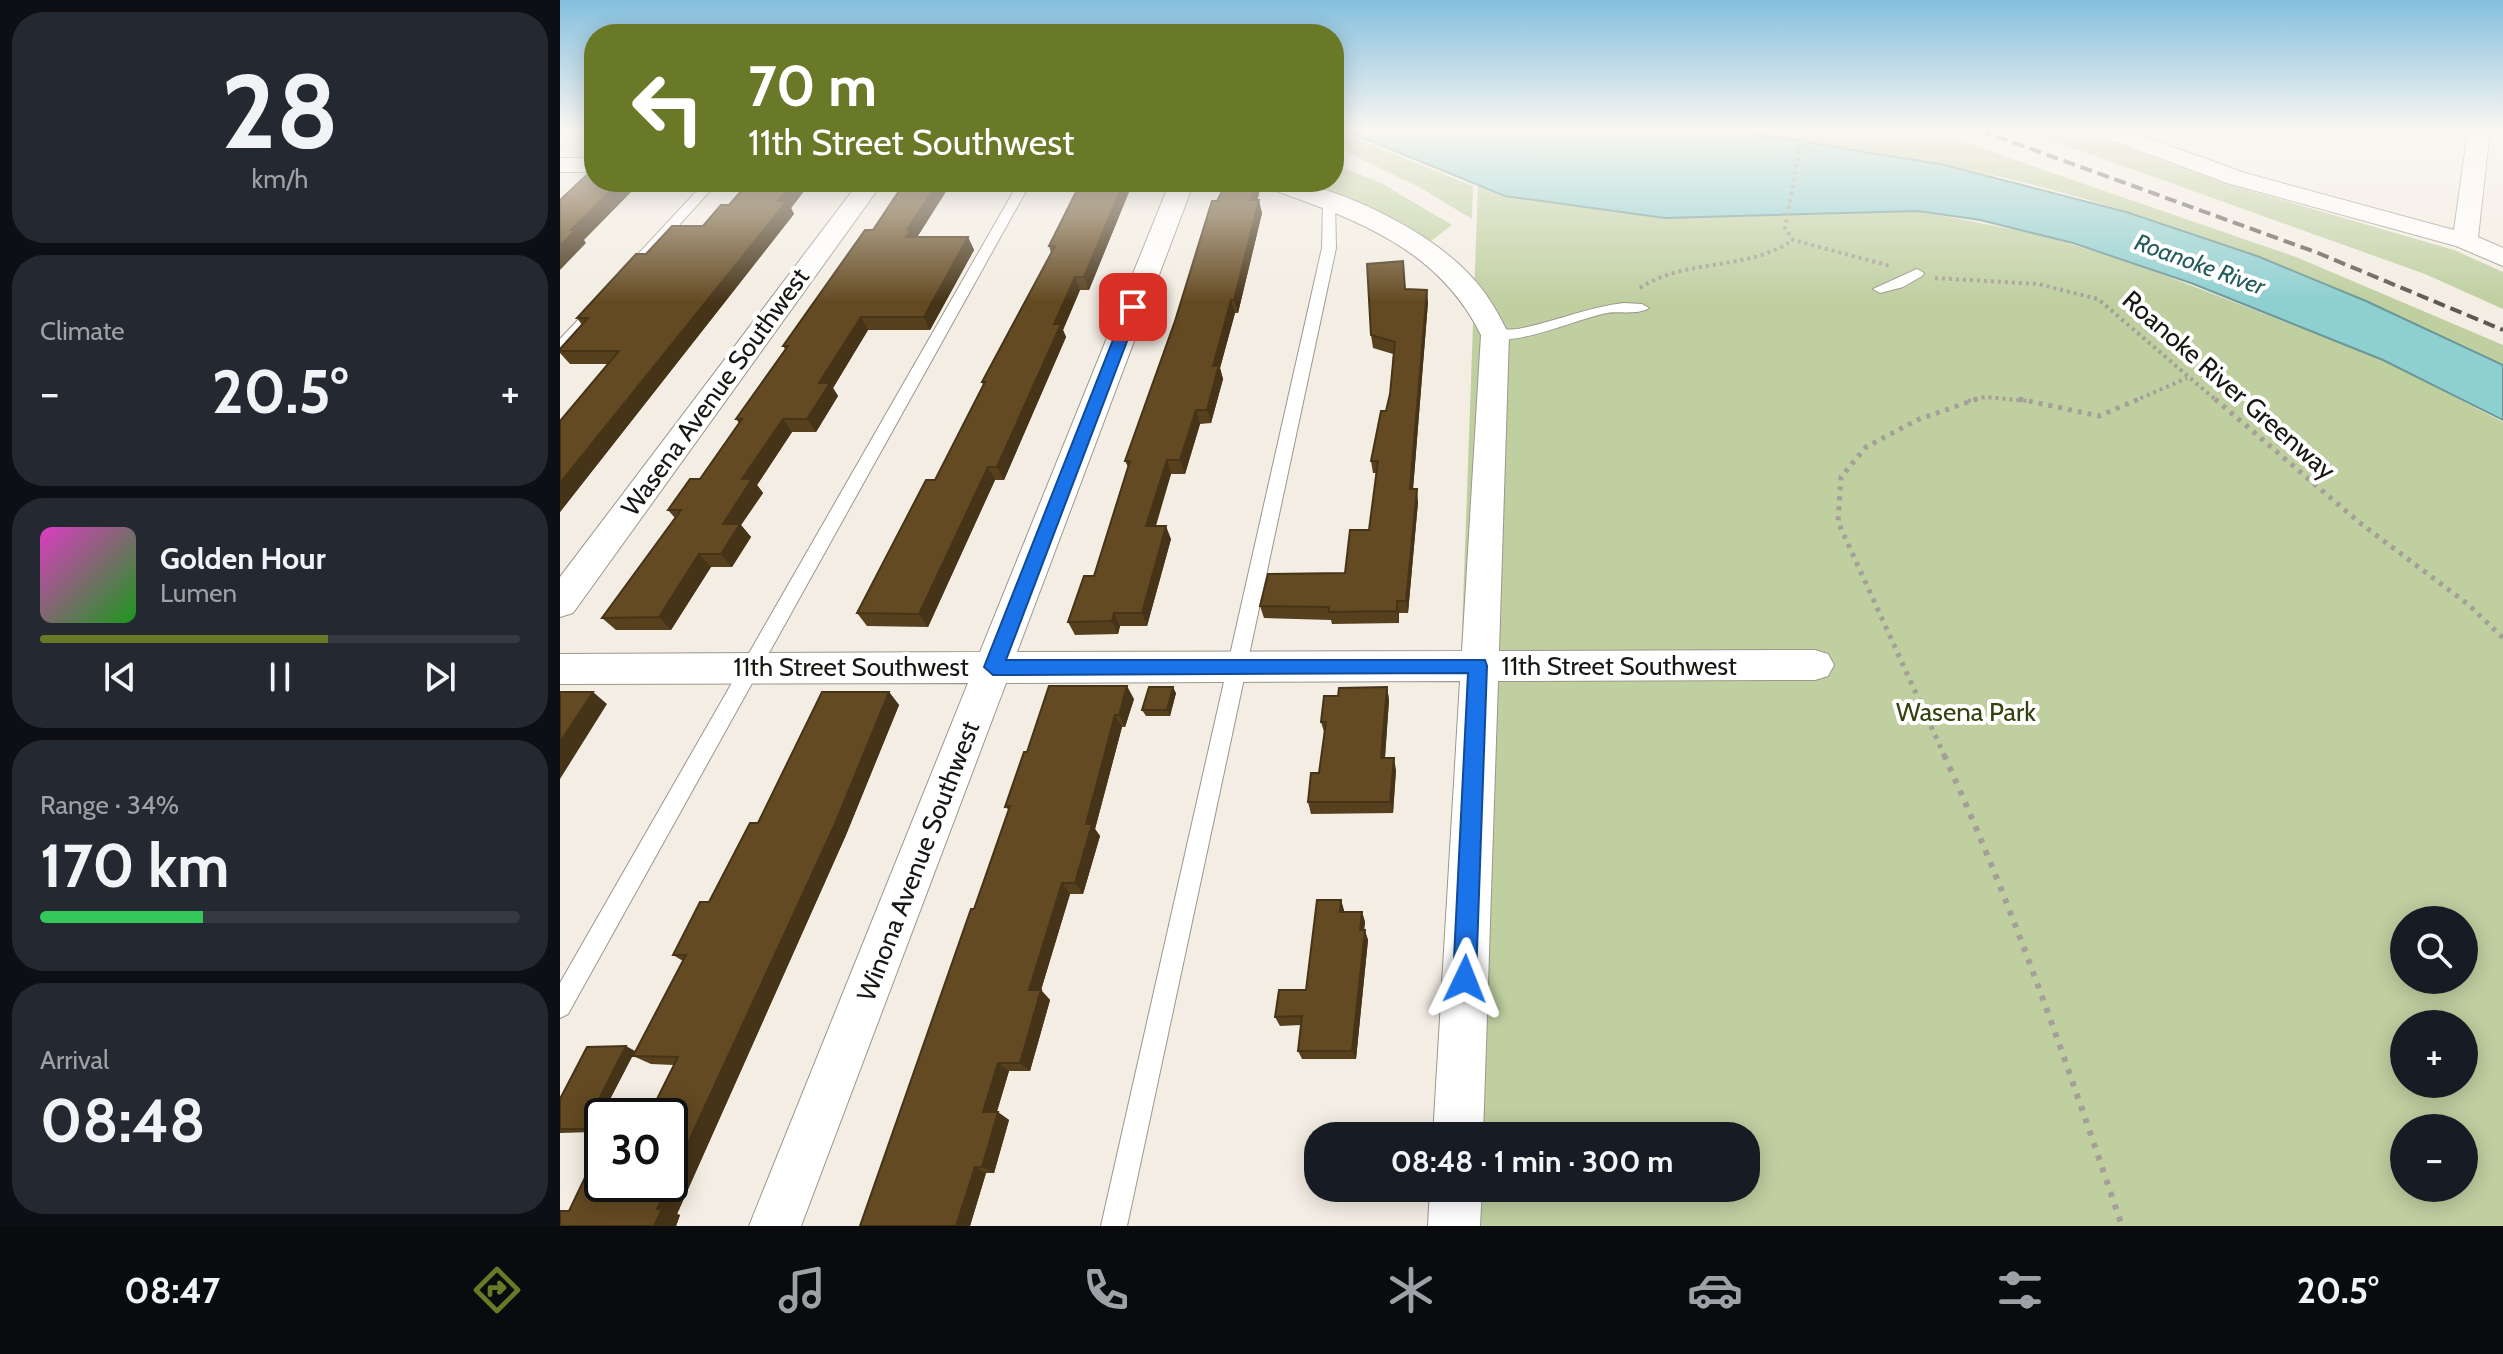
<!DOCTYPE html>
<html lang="en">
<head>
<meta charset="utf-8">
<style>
  :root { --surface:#171b24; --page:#242831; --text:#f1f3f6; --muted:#9ea1a6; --line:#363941; --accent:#6a7927 }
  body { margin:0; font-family:Cabin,sans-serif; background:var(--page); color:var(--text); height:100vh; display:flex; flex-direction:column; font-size:30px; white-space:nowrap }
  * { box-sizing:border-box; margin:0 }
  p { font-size:26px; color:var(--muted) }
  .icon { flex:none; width:44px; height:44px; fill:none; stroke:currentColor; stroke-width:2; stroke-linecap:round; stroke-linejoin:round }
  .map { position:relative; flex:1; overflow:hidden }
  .drawer { display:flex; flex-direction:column; gap:12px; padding:12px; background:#0d0f14; width:560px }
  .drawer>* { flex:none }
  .banner { position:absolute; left:24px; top:24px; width:760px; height:168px; border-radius:32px; box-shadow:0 4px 20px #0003; background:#6a7927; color:#fff; overflow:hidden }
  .tools { position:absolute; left:1830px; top:906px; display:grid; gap:16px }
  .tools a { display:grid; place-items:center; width:88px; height:88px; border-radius:50%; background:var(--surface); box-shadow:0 4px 20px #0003; font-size:40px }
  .speed { position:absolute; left:24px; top:1098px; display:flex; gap:16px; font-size:40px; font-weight:700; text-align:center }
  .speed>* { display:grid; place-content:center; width:104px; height:104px; border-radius:50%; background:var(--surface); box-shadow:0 4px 20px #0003; line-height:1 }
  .speed .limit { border:4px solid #111; border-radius:12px; background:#fff; color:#111 }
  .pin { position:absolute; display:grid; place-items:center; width:68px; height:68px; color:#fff; margin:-34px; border-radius:16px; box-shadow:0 4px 12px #0006 }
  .me { position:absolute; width:88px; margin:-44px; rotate:2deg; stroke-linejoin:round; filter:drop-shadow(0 0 6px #0008) }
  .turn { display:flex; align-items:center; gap:28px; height:168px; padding:0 32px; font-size:36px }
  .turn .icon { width:104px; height:104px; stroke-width:2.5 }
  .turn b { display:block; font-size:56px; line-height:68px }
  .big { font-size:60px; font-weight:700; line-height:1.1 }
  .drawer .widget { flex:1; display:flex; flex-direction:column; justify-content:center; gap:12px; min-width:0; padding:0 28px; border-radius:32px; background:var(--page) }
  .drawer .dial { align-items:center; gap:0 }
  .dial b { font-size:104px; line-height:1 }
  .song { display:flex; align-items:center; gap:24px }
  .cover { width:96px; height:96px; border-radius:12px; background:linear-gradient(135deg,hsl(310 70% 55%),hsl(120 70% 35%)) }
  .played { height:8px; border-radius:4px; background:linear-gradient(90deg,var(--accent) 60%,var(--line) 60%) }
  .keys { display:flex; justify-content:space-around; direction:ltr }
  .heat { display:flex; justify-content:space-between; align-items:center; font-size:44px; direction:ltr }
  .charge { height:12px; border-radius:6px; background:linear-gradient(90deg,#34c759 34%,var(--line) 0) }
  .trip { position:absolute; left:744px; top:1122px; width:456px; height:80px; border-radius:32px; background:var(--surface); box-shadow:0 4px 20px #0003; font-weight:700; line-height:80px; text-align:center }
  .tabs { display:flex; height:128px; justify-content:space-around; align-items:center; background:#090b0e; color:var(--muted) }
  .tabs .icon { width:56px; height:56px }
  .tabs .active { color:var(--accent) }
  .tabs b { font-size:36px; color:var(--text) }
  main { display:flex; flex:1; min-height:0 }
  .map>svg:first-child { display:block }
  .green { fill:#bfcfa0; fill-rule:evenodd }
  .water { fill:#8ecfd0; stroke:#6b9897; stroke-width:2 }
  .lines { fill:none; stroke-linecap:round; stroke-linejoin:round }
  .service-casing { stroke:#9c968d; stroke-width:2 }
  .minor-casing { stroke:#9c968d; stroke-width:2 }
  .path-far2 { stroke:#a49f98; stroke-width:4; stroke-dasharray:3 4; stroke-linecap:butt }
  .path-far1 { stroke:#a49f98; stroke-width:5; stroke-dasharray:4 6; stroke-linecap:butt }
  .path { stroke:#a49f98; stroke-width:6; stroke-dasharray:5 8; stroke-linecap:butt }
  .service { fill:#fff; fill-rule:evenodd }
  .minor { fill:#fff; fill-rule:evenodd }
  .rail { stroke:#5c5953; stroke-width:4; stroke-dasharray:12 6; stroke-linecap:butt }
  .wall { fill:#56401d }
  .shaded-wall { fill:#463418 }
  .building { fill:#644a22; stroke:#463418; stroke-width:2 }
  .route { fill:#1a73e8; stroke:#114b97; stroke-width:2 }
  .labels { text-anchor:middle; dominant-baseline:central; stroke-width:8; stroke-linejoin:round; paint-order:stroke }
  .far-water-label { font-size:24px; font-style:italic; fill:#255c5d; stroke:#fff }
  .street-label { font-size:26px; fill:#191713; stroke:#fff }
  .park-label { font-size:26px; fill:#35420d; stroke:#fff }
</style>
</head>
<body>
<main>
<section class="drawer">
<div class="widget dial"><b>28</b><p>km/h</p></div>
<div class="widget"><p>Climate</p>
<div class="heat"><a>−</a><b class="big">20.5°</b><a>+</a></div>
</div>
<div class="widget">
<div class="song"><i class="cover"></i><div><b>Golden Hour</b><p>Lumen</p></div></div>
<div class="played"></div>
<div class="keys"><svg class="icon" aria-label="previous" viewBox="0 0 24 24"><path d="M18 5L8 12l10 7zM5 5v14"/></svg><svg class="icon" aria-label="pause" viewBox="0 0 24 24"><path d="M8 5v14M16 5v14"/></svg><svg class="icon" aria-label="next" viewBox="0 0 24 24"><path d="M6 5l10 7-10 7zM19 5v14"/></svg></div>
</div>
<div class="widget"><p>Range · 34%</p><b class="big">170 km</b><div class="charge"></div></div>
<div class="widget"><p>Arrival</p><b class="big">08:48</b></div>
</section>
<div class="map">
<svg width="1943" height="1226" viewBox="0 0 1943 1226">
  <rect width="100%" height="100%" fill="#f3ede3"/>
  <path class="green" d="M774,130l139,56 -1,33 -51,-31 -87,-42z
    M1172,130h196l368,127 207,88v20c-159,-74 -325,-146 -497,-187 -90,-21 -183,-33 -274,-48z
    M1463,130h56l144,53 231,67 49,22v37l-78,-35z
    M774,164l47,19 71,42 -21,16 -118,-59h21z
    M918,185l120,24 320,2 119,23 96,29 251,97 119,62v804h-1062l1,-38h304v-52h-302zM1844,920h60v60h-60zM1844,1024h60v60h-60zM1844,1128h60v60h-60z"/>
  <path class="water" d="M784,130h388l213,35 181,47 131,44 109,45 137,64v55l-120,-60 -192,-77 -118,-40 -93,-23 -62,-9 -253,7 -160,-22z"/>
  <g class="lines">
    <g class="service-casing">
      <path id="service" d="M145,182h13l-83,92h-10v-6z
        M459,182h12l-463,832 -8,4v-35z
        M769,197l6,4 1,47 -209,978h-26l221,-978 1,-47z
        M1357,269l7,4 -2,3 -19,11 -23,6 -7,-4z
        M1064,303l18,1 7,4c-10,7 -29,3 -42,5 -25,4 -100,38 -119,22 8,-7 20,-5 30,-6 36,-7 70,-22 106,-26z
        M37,304l5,1v6l-37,40 -5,1v-13l32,-34z"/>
    </g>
    <g class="minor-casing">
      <path id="minor" d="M1534,130h32l119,43 209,57 14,-100h22l-12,107 25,11v18l-47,-20 -229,-63 -130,-48z
        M0,158h34v14h-34z
        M299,182h24l-310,431 -13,4v-40z
        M610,182h24l-177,470 445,-1 19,-316c-43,-88 -129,-117 -216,-148l-3,-5c12,0 26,-2 37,1 54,11 131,50 169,90 18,18 30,39 41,62l-10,316 316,-1 13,4 6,11 -6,11 -13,4 -317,1 -15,455h-50l27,-455 -454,2 -205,543h-52l219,-543 -408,1v-30l420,-2z
        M870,1188h52l-2,38h-52z"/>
    </g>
    <path class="path-far2" d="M1243,130l-18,98 8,12 97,26
      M1375,278l103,6 60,15 119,102
      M1080,288c47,-31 106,-16 153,-48
      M1408,401l17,-4 43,4
      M1574,401l53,-23"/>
    <path class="path-far1" d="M1459,399l80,17 40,-17
      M1655,399l145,124 109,82 34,33
      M1385,757l-107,-235 3,-45 25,-30 51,-27 60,-21"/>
    <path class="path" d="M1384,755c70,153 124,312 178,471"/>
    <use href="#service" class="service"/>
    <use href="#minor" class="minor"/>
    <path class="rail" d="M1419,130l339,123 185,77"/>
  </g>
  <path class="wall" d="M189,182h62l-20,26 3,6 -234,298v-91l48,-57h-38l-10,-11v-4l22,-24 -5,-7 69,-64 57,-28 26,-21z
    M345,182h47l-35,55h51l6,13 -44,80h-62l-35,58 5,8 -22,36h-24l-35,53 6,8 -22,32 10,12 -19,30h-21l-40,63h-55l-14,-12 73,-100 -7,-8 32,-31 39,-56 -3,-4 49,-70 -2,-3 90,-116z
    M521,182h52l-44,108h-9l-17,40 3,7 -62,143h-9l-67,147 -61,-1 -10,-13 78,-133 48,-95 -1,-3 69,-129 -2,-7z
    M667,182h31l2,8 -3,10 5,13 -24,100h-3l-15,55 3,11 -12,44 -11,1 -15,50h-14l-15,52 15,13 -24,87h-27l-2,8 -43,1 -7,-13 26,-46 34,-109 -3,-6 92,-260z
    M845,289l23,13 -15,187 5,13 -10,111h-9v10l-67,1 -1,-4 -67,-2 -4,-12 85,-33 24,-43 8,-57h-4l-2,-12 15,-50 4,-17 3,-40 -20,-6 -2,-13z
    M827,687l2,13 -4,58 11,12 -3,43 -82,1 -3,-12 11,-29 6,-38 -4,-13 17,-26z
    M329,692l10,13 -53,130 -169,379 3,1 -4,11h-116l9,-15 84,-104 21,-42 -23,-1 -18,-8 50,-95 -10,-6 36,-53 49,-79z
    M616,693l-6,23h-24l-4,-6z
    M574,699l-9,28h-3l-27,102 5,7 -17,58h-13l-29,96 9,10 -20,71h-21l-12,41 12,8 -15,53h-8l-16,53h-110l114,-317 35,-99 -4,-3 22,-55z
    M781,900l3,12h18l3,10 -1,8 4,10 -12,119h-54l-4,-8 3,-26 -21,1 -5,-9 31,-27z
    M75,1051l-42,81 -33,1v-34z"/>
  <path class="shaded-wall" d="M59,182h22l-57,58 2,3 -26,27v-24l11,-16z
    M234,182h17l-20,26 3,6 -234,298v-29z
    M378,182h14l-36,57 -10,-2 1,-7z
    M564,182h9l-44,108 -5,-13z
    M696,182h2l2,8 -6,23 -3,-13z
    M699,200l3,13 -24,100 -4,-13z
    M408,237l6,13 -44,80 -6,-13z
    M515,277l5,13 -17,40 3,7 -62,143 -7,-13 57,-143z
    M867,290l1,12 -16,200 -2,-13z
    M671,300l4,13 -15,55 3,11 -12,44 -4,-13 6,-44z
    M301,317l7,13 -35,58 5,8 -22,36 -9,-13 12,-36z
    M636,410l4,14 -15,50 -5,-14z
    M223,419l9,13 -35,53 6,8 -22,32 10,12 -19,30 -11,-13 2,-30 19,-45z
    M607,460l4,14 -20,65 -5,-13z
    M428,467l7,13 -67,147 -9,-13z
    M857,489l1,13 -10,111 -2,-12z
    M606,526l5,13 -24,87 -5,-13z
    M139,554l12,13 -40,63 -12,-13z
    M837,601l2,12v10l-2,-12z
    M554,613l6,13 -2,8 -6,-13z
    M567,686l7,13 -9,28 -6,-12z
    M613,687l3,6 -6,23 -3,-6z
    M827,687l2,13 -5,70 -3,-12z
    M33,692l14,12 -47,75v-37z
    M329,692l10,13 -53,130 -169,379 3,1 -4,11h-22l3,-17 13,-25z
    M555,715l7,12 -27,102 5,7 -17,58 -8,-11 11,-59z
    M834,758l2,12 -3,43 -3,-11z
    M502,883l8,11 -29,96 9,10 -20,71 -10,-8 9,-73z
    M781,900l3,10 -1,12 -3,-10z
    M802,912l3,10 -2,18 -3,-10z
    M805,930l3,10 -12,119 -4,-8z
    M66,1046l9,5 -42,81 -9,-3z
    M438,1063l11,8 -15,49 -11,-8z
    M438,1112l11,8 -15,53 -12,-6z
    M415,1167l11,6 -16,53h-14z"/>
  <path class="building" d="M34,168v14h25l-48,48h5l-16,16v-46z
    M189,182h45l-16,19h9l-227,282v-62l59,-70h-59v-2l28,-31h-11l59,-64h10l26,-28h31l18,-21h8z
    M345,182h33l-31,48h4l-5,7h62l-44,80h-63l-42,66h11l-23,36h-24l-41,60h10l-29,45h17l-19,30h-22l-40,63 -57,1 79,-108h-13l22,-31h10l42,-60h-6l52,-73h-5l82,-116h8z
    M521,182h43l-40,95h-9l-21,47h7l-64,143h-9l-69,147 -62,-1 69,-133h9l50,-98h-3l73,-136h-6z
    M667,182h29l-5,18h8l-25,100h-3l-18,66 6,-1 -12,45h-11l-16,50h-13l-21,66h20l-24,87h-28l-2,8 -44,1 16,-46h10l36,-115h-5l50,-140 37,-120h5z
    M843,261l2,28 22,1 -17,199h7l-11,112h-9v10l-68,1v-5l-69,-1 8,-32 77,-1 5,-43h19l9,-69h-7l10,-50h5l4,-17 5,-52 -24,-7 -4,-71z
    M489,686h78l-8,29h-4l-29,109h6l-17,59h-13l-33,107h12l-21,73h-22l-15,49h15l-16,55h-7l-19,59h-96l111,-317h3l36,-103 -5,1 19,-55h3z
    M589,687h24l-6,23h-25z
    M827,687l-6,71h13l-4,44h-82l3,-29h8l7,-51h-5l3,-26h14l1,-8z
    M0,692h33l-33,50z
    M262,692h67l-54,132 -165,358v-66h-56l5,-9h34l25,-50 -45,-1 53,-101h-13l27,-53h9l41,-79h8z
    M757,900h24l-1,12h22l-2,18h5l-13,121h-54l4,-35 -27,1 4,-27h27z
    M66,1046l-42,83h-24v-30l27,-52z
    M42,1142v42h67l-12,25h5l-8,17h-94v-15h9z"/>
  <linearGradient id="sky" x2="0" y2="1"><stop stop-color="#84bfde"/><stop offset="0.43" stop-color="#faf7f2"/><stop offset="1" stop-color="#faf7f2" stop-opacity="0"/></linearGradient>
  <rect width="1943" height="302" fill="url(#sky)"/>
  <path class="route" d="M573,303l7,4 -134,353h479l2,6 -11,313 -3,8 -8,4 -9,-4 -3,-8 15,-306 -475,2 -9,-8 142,-360z"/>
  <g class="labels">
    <g class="far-water-label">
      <text transform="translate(1640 264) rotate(20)">Roanoke River</text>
    </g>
    <g class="street-label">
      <text transform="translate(1669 385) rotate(41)">Roanoke River Greenway</text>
      <text transform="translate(155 392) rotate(-54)">Wasena Avenue Southwest</text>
      <text x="1059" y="666">11th Street Southwest</text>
      <text x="291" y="667">11th Street Southwest</text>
      <text transform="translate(358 861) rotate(-69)">Winona Avenue Southwest</text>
    </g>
    <g class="park-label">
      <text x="1406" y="712">Wasena Park</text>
    </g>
  </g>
</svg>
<div class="tools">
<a><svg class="icon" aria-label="search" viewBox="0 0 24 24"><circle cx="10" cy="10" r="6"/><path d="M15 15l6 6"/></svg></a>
<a>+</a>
<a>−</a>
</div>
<div class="speed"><div class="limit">30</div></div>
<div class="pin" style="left:573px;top:307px;background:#d93025"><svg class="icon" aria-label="arrive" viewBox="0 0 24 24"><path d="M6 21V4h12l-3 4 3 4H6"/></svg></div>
<svg class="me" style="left:905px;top:979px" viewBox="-20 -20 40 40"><path d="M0-17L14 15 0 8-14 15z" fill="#1a73e8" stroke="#fff" stroke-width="4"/></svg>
<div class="trip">08:48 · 1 min · 300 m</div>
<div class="banner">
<div class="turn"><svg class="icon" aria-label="left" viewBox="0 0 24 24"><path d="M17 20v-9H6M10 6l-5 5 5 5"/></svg><div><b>70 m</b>11th Street Southwest</div></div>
</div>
</div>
</main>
<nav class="tabs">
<b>08:47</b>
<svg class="icon active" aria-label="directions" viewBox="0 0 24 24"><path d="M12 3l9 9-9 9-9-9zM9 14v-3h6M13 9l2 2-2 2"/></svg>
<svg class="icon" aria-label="music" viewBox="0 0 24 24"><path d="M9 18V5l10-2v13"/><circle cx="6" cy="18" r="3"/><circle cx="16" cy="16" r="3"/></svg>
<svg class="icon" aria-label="phone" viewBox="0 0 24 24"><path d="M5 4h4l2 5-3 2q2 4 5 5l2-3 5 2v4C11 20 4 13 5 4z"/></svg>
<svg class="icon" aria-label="climate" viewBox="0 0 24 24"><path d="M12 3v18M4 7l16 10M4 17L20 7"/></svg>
<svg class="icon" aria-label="car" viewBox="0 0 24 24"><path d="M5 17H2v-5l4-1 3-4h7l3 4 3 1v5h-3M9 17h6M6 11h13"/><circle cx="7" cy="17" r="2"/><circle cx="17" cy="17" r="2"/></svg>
<svg class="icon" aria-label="filters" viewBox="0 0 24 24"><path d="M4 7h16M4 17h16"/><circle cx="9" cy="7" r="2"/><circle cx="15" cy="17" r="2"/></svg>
<b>20.5°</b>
</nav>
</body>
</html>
